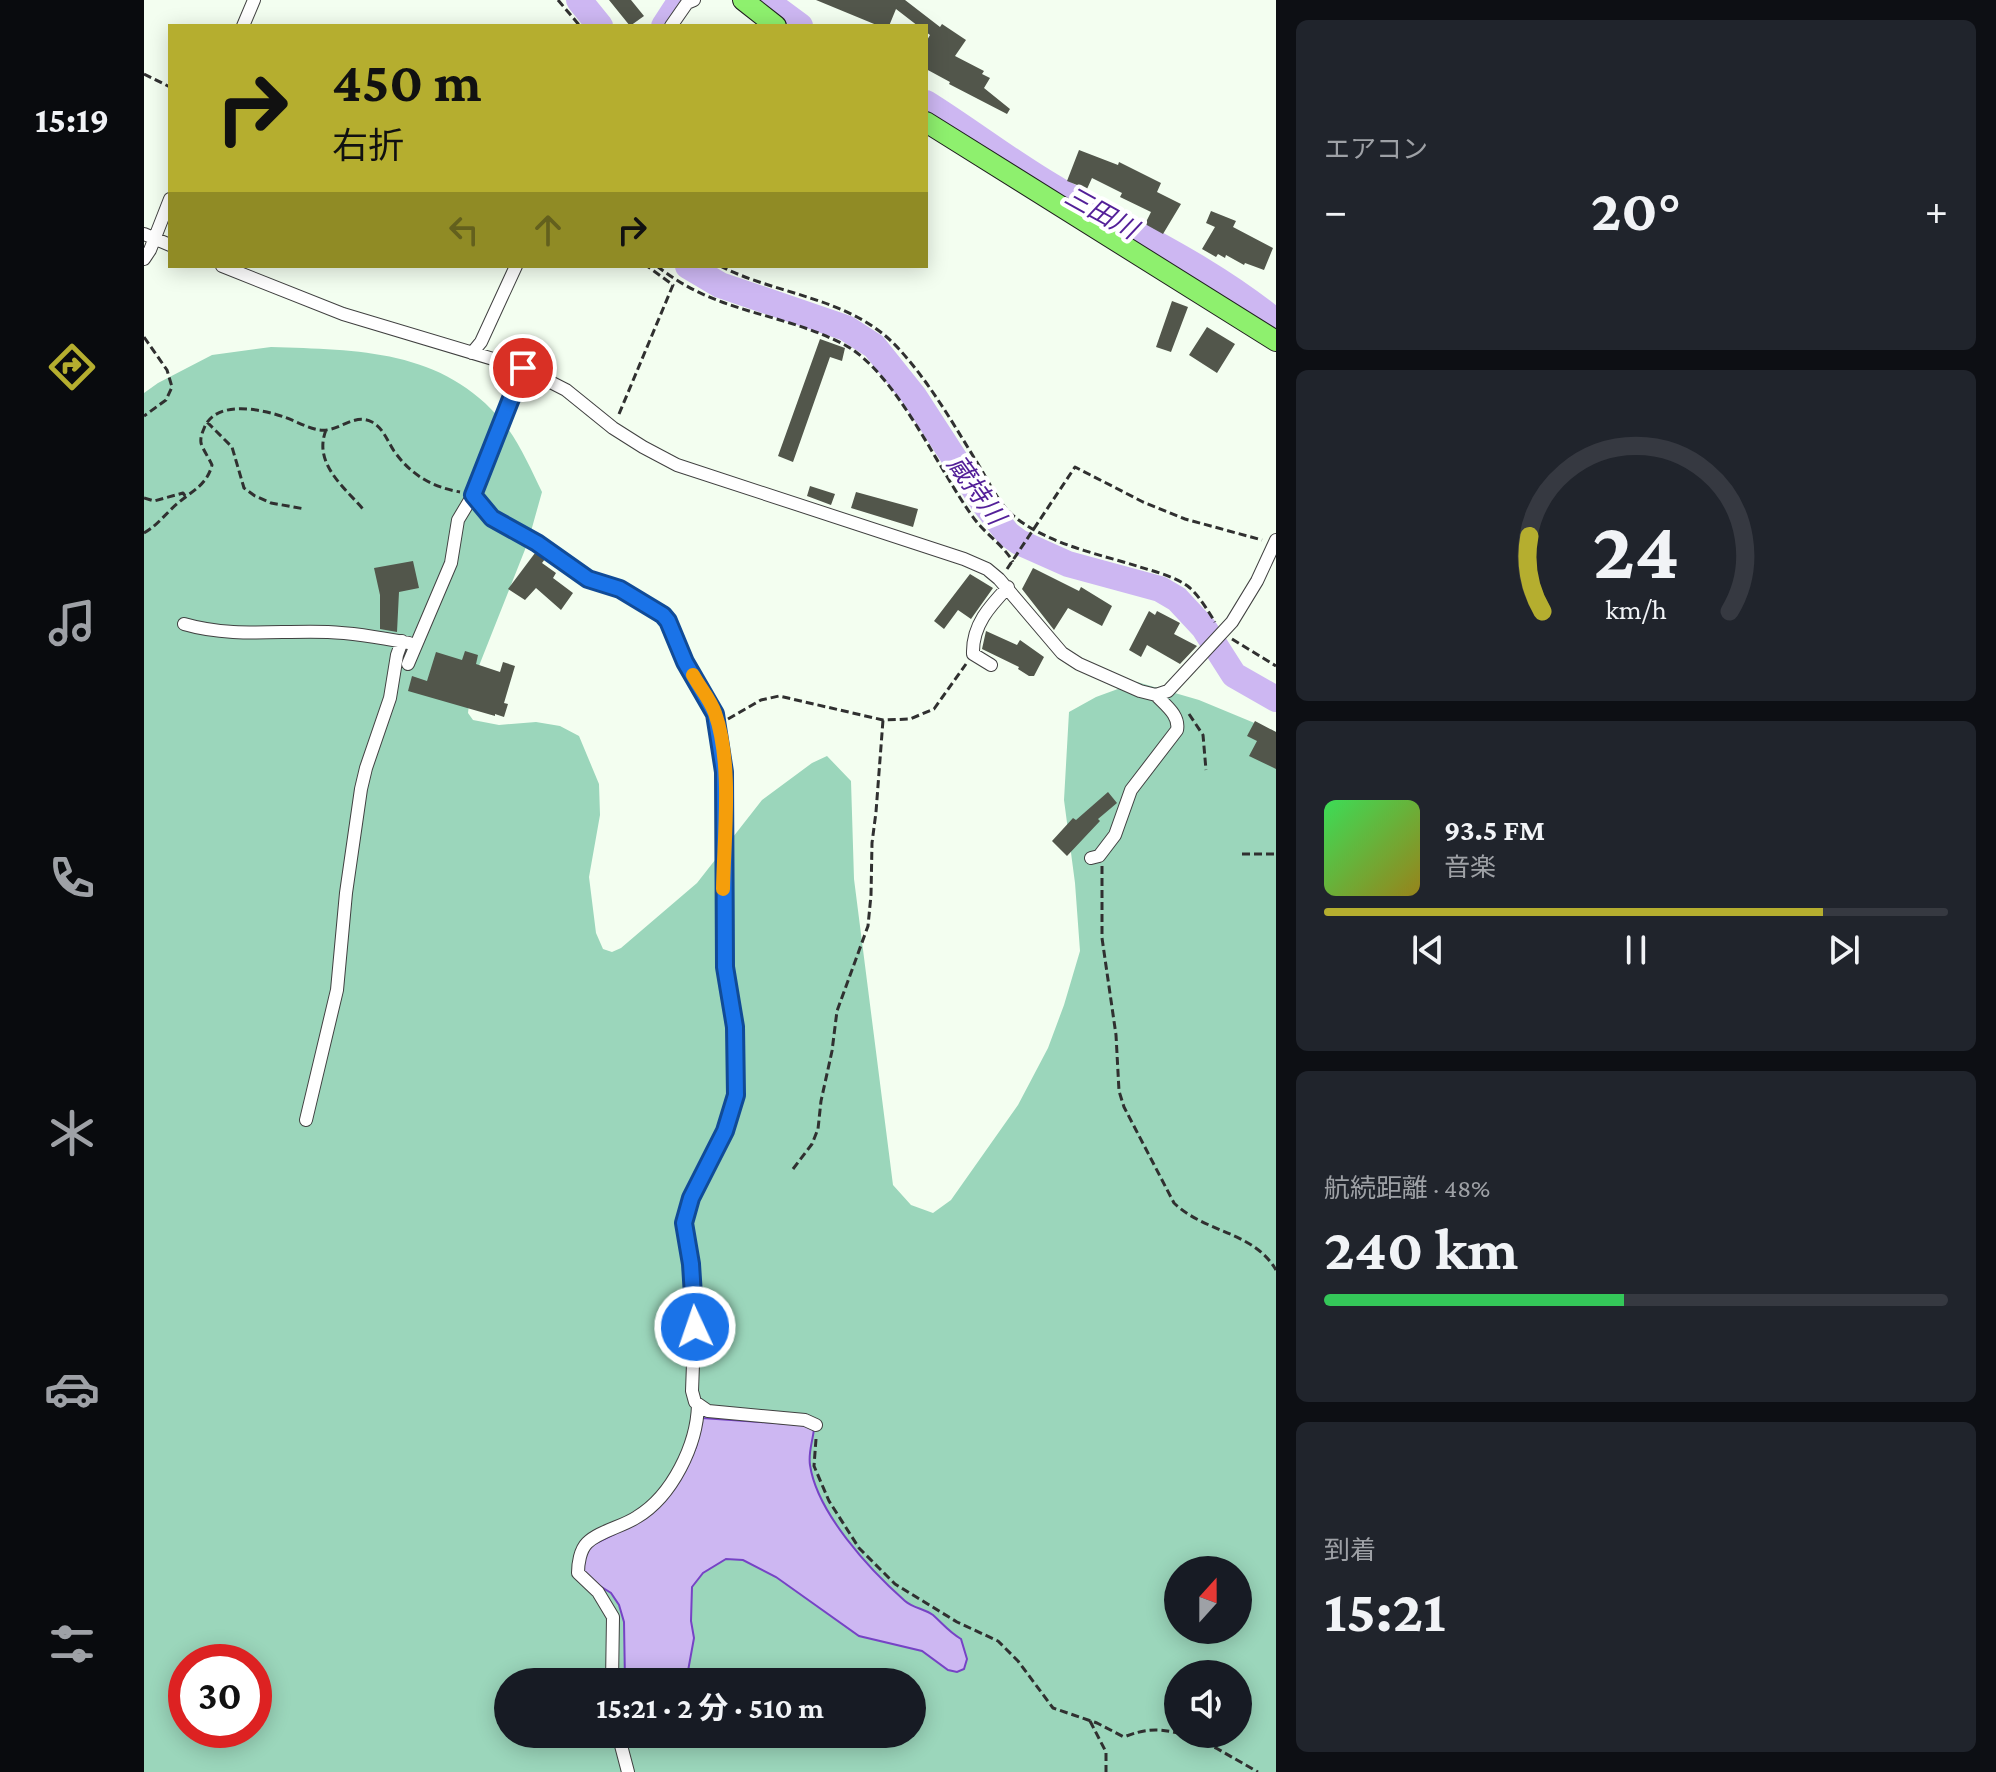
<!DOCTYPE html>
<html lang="ja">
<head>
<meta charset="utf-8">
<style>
  :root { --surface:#171b24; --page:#20242c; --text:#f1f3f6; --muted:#9ea1a6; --line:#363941; --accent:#b5ae2f }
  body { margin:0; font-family:"Crimson Pro","Noto Sans JP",serif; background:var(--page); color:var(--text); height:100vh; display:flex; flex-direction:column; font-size:30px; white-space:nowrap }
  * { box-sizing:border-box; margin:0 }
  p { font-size:26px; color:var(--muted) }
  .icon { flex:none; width:44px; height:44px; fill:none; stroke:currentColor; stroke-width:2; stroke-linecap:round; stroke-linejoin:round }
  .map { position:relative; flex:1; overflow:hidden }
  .drawer { display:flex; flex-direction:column; gap:20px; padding:20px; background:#0d0f14; width:720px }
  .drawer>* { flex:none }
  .guide { position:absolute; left:24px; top:24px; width:760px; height:244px; border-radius:0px; box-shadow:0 4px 20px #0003; background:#b5ae2f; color:#111; overflow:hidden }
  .needle { width:52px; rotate:21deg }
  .fabs { position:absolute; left:1020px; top:1556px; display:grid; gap:16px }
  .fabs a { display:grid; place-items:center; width:88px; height:88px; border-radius:50%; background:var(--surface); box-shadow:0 4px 20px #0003; font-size:40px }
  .speed { position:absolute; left:24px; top:1644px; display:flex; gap:16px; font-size:40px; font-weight:700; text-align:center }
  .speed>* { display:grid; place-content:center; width:104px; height:104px; border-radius:50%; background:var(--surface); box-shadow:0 4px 20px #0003; line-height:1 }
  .speed .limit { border:12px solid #d22; background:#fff; color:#111 }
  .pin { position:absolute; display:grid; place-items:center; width:68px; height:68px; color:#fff; margin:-34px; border:4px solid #fff; border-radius:50%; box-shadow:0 2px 8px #0007 }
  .me { position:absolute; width:88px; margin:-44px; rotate:357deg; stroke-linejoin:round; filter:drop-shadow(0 0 6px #0008) }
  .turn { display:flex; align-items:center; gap:28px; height:168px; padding:0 32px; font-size:36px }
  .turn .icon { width:104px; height:104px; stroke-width:2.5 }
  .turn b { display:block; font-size:56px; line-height:68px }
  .lanes { display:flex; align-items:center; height:76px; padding:0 32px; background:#0003; justify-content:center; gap:40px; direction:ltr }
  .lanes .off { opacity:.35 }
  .big { font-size:60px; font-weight:700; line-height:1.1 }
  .drawer .tile { flex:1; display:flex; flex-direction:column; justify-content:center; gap:12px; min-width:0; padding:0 28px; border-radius:12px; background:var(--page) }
  .drawer .dial { align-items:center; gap:0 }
  .dial svg { height:208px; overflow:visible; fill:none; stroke:var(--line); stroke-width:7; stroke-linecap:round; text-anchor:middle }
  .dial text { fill:var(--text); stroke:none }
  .song { display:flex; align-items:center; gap:24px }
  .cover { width:96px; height:96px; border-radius:12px; background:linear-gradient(135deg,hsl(130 70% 55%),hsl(50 70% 35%)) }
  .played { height:8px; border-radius:4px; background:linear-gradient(90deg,var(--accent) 80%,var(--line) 80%) }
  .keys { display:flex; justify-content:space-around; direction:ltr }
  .heat { display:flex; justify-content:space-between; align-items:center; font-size:44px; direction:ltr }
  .charge { height:12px; border-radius:6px; background:linear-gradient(90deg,#34c759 48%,var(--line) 0) }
  .trip { position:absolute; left:350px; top:1668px; width:432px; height:80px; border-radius:40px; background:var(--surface); box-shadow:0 4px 20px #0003; font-weight:700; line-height:80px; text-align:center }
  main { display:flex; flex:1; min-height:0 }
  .tab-bar { display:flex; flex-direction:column; width:144px; justify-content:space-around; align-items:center; background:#090b0e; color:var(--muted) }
  .tab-bar .icon { width:56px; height:56px }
  .tab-bar .active { color:var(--accent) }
  .tab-bar b { font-size:36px; color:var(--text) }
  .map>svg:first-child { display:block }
  .forest { fill:#9bd6bb; fill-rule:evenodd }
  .water { fill:#cdb7f2; stroke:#7643c5; stroke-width:2 }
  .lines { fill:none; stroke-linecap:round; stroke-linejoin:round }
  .river { stroke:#cdb7f2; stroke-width:26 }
  .building { fill:#52564b }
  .street-casing { stroke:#414141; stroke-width:14 }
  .primary-casing { stroke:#1f1f1f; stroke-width:22 }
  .path { stroke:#303030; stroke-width:3; stroke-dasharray:8 4; stroke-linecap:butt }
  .street { stroke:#fff; stroke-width:12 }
  .primary { stroke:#8ef06e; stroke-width:20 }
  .route-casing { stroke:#114b97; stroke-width:20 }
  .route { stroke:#1a73e8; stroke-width:14 }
  .slow { stroke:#f59e0b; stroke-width:14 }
  .labels { text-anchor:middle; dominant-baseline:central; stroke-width:8; stroke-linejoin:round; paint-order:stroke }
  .water-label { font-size:26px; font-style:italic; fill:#531f98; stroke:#fff }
</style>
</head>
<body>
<main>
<nav class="tab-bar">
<b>15:19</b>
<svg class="icon active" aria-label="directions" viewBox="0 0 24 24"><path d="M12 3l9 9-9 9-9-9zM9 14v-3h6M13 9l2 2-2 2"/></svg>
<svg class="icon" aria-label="music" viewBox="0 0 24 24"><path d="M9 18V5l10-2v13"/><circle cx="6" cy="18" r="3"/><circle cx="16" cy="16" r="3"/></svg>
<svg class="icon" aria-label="phone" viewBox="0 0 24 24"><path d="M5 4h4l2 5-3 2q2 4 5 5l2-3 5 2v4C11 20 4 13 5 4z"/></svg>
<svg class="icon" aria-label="climate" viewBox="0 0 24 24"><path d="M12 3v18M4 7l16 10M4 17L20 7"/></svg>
<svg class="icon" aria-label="car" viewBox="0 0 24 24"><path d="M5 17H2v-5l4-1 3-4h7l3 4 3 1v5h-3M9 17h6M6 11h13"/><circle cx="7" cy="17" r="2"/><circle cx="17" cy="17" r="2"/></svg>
<svg class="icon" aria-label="filters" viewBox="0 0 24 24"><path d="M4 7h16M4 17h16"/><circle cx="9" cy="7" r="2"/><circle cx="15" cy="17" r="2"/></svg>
</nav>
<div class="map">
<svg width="1132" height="1772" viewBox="0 0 1132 1772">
  <rect width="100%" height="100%" fill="#f3fef0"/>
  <path class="forest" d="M127,347c87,3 172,2 232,75 16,20 28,47 39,70l-14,50 -57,144 -3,27 5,7 26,5 37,-3 24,4 19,10 20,48 1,31 -11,62 7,56 7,16 9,3 9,-4 76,-65 65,-83 50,-37 15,-7 24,25 3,98 39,306 18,20 22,8 18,-13 67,-95 30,-57 16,-43 16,-54 -5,-68 -11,-83 5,-88 27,-15 41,-15 62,18 77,32v1040h-1132v-1379l14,-10 54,-28zM1034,1570h60v60h-60zM42,1662h68v68h-68zM1034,1674h60v60h-60zM364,1682h404v52h-404z"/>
  <path class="water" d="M558,1418l104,7 8,3c-1,13 -6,24 -4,37 7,48 60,105 95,136 8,7 20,8 28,14 10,9 16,17 28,24l6,20 -3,10 -7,3 -9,-2 -26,-19 -63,-15 -83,-59 -33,-17 -17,-1 -23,14 -11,14 -1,34 3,17 -8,44h-61l-1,-60 -5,-17 -8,-12 -24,-15 -4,-9 3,-17 6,-7 23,-11 71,-65 10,-22z"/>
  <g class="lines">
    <path class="river" d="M435,0l21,26
      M621,0l35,26
      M520,26l17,-26
      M782,103c45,28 88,62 134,88 73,42 151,77 216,131
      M544,266l32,19 126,43 28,18 40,50 68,105 26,33 11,8 49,22 92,25 17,10 27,29 30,47 42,24"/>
  </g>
  <path class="building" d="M465,0h22l13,16 -14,10z
    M672,0h89l35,27 2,-3 24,16 -11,16 29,15 -2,3 8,4 -6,10 26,21 -3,5 -58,-30 1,-2 -24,-13v-27l4,-7 -4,-3v-6h-8l-22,-17 -7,17h-10z
    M935,150l39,15 1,-3 42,21 -4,9 24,12 -18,30 -18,-10 6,-12 -31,-15 2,-4 -30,-15 -5,11 -20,-8z
    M1067,211l25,10 -3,6 40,21 -9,22 -19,-7 -1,2 -18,-10 -1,3 -7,-4 -2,3 -14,-8 13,-22 -9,-4z
    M1028,301l16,6 -17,45 -15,-5z
    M1063,327l28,17 -18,29 -28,-18z
    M676,339l25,9 -3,13 -12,-4 -37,105 -15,-6z
    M666,486l25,8 -4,11 -24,-9z
    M712,492l62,17 -5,18 -62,-19z
    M391,553l10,6 -3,4 14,10 -3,5 20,15 -12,17 -25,-22 -11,12 -17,-11z
    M269,561l6,27 -20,4 -2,40 -17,-3v-34l-6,-27z
    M889,568l46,23 2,-4 31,19 -10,20 -34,-18 -14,22 -32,-41z
    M826,574l23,14 -22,31 -13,-9 -14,19 -10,-8z
    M1005,611l6,4 2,-4 23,12 -6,11 23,12 -17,18 -33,-19 -6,12 -12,-7z
    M842,631l31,14 3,-5 24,17 -10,19h-5l-11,-7 1,-2 -37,-18z
    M321,651l13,4 -2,9 24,8 3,-10 12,4 -11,37 4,1 -4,13 -9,-3v2l-87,-25 4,-15 15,5 9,-29 26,8z
    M1111,721l21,11v37l-27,-13 8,-15 -10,-5z
    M964,792l9,11 -19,16 2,2 -33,35 -15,-15 21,-23 3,2z"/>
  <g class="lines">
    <g class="street-casing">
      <path id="street" d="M99,26l11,-26
        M527,26l16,-23 7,-3
        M0,234l26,11
        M0,259l6,-9 20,-51
        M78,266l121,48 180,54 43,22 47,38 30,19 34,18 287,94 23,10 12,10 63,74 17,11 61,27 16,4 12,-4 64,-69 25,-41 19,-41
        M328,353l9,-11 35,-76
        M329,495l19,23 45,25 51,36 32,10 43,26 5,6 17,41 22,34 11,29 6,47 1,195 10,60 1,68 -11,36 -34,67 -7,25 11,87 -3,81 3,11 13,9 97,9 11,5
        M40,624c48,14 95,6 144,8 26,1 55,6 81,11
        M264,664l43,-101 7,-43 15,-25 50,-127
        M847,665l-18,-11c-1,-29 17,-48 35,-67
        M947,858l8,-2 16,-21 16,-45 46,-60c3,-15 -12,-25 -21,-35
        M162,1120l31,-130 9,-97 15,-104 5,-21 24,-70 7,-43 5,-14
        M468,1682l1,-65 -15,-25 -20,-19c0,-9 2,-23 9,-30 12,-12 35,-16 50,-26 35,-21 60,-72 61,-112
        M474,1734l10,38"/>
    </g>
    <g class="primary-casing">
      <path id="primary" d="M599,0l33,26
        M782,122l350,219"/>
    </g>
    <path class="path" d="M414,0l22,26
      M0,74l26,13
      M513,266c60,48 120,45 184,77 55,26 98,130 135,178 11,14 28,25 37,41
      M576,266c59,30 132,31 179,83 31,34 55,76 79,115 11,18 21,41 38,54 35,27 83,36 124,49 16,5 37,10 50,21 10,9 18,23 25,34
      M0,337l23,33 5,17 -6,13 -22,16
      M475,414l54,-129 -26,-19
      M63,422l25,25 12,41 11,8 16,7 34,6
      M182,430c-13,33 17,56 37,79
      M0,498l10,3 29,-8 3,4
      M0,533c14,-8 22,-20 34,-30 14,-12 29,-18 34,-38 -3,-7 -9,-15 -11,-22 -1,-6 2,-12 4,-17 13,-26 56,-17 79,-9 12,4 23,11 35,13 19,3 35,-18 53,-8 11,6 15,18 22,29 17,24 38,36 66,41
      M863,569l68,-102 68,35 42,17 77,21
      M1088,639l44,27
      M1045,714l14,21 3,35
      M584,719l33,-19 18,-4 104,24 27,-1 24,-10 32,-45
      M1098,854h34
      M958,866v72l14,97 3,56 5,16 50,96c31,30 79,28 102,67
      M649,1169l19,-25 6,-15 3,-28 11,-50 5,-40 31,-85 3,-31 1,-52 4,-31 7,-92
      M672,1439l-2,27 15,35 30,47 36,36 62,38 41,19 20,20 35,47 44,15 27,14c20,-8 33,-9 54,-4
      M946,1721l16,31v20
      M1037,1734l35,14 42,24"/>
    <use href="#street" class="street"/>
    <use href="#primary" class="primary"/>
  </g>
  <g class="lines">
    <g class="route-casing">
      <path id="route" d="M379,368l-50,127 19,23 45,25 51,36 32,10 43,26 5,6 17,41 30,52 9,58 1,195 10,60 1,68 -11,36 -34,67 -7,25 7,41 4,63"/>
    </g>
    <use href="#route" class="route"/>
    <path class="slow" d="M549,675c7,13 17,24 22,38 18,51 9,123 8,176"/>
  </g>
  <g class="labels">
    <g class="water-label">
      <text transform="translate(957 213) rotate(29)">三田川</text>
      <text transform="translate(832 490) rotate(54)">蔵持川</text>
    </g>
  </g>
</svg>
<div class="fabs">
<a><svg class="needle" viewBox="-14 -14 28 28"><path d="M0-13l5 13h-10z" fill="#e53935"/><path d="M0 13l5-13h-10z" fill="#9ea1a6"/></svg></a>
<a><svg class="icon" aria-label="sound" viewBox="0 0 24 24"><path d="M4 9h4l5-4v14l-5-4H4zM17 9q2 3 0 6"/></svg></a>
</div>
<div class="speed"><div class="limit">30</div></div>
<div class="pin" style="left:379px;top:368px;background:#d93025"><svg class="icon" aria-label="arrive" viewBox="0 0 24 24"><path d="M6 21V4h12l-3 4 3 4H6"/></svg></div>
<svg class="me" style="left:551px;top:1327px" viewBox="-20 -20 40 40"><circle r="17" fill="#1a73e8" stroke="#fff" stroke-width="3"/><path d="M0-11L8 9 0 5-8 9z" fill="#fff"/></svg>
<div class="trip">15:21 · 2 分 · 510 m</div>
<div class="guide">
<div class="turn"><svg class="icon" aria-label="right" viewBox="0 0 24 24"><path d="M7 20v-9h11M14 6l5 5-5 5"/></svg><div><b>450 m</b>右折</div></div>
<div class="lanes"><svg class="icon off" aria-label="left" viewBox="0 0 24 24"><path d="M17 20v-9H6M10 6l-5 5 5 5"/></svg><svg class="icon off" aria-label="ahead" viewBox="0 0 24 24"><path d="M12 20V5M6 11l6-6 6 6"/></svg><svg class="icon" aria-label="right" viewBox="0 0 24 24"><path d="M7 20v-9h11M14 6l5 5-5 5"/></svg></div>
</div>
</div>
<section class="drawer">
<div class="tile"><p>エアコン</p>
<div class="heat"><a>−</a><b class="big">20°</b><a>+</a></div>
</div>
<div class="tile dial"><svg viewBox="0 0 100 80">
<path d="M14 69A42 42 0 1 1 86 69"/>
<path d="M14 69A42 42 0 0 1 9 40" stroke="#b5ae2f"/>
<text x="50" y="56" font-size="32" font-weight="700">24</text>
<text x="50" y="72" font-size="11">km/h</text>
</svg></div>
<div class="tile">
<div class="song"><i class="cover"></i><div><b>93.5 FM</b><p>音楽</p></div></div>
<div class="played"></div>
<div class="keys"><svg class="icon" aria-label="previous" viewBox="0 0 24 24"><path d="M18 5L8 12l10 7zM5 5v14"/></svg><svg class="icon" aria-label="pause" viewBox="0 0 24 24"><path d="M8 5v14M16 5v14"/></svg><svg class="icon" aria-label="next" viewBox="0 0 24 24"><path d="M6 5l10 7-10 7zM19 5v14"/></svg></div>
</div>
<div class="tile"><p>航続距離 · 48%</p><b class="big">240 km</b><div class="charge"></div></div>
<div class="tile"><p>到着</p><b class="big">15:21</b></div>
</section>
</main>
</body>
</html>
